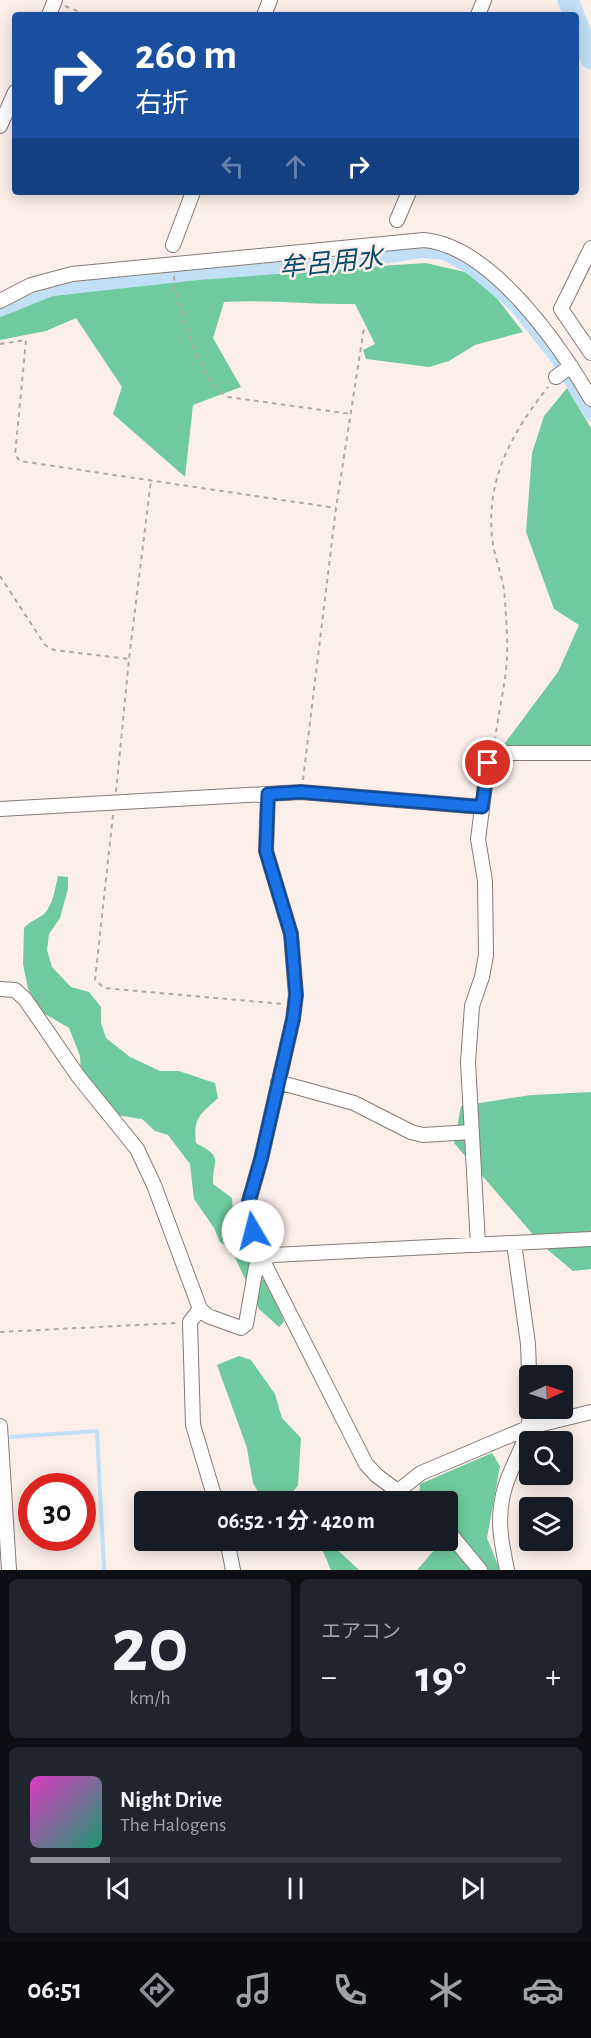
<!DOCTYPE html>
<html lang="ja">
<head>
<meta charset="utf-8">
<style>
  :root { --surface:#171b24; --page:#20242c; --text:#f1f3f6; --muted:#9ea1a6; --line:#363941; --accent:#8c9099 }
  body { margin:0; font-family:"Alegreya Sans","Noto Sans JP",sans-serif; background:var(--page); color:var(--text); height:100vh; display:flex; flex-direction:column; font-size:22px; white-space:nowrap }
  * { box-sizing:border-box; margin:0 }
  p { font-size:20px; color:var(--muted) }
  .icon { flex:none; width:33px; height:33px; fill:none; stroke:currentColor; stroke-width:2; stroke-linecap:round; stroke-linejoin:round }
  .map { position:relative; height:1570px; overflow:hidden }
  .drawer { display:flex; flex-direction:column; gap:9px; padding:9px; background:#0d0f14; flex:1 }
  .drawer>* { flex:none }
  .guide { position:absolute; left:12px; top:12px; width:567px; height:183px; border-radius:6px; box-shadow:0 3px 15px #0003; background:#1a4fa0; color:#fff; overflow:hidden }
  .needle { width:39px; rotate:87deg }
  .controls { position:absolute; left:519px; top:1365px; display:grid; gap:12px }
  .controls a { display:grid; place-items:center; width:54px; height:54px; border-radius:6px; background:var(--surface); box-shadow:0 3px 15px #0003; font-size:30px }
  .speed { position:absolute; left:18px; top:1473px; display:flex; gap:12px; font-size:30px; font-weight:700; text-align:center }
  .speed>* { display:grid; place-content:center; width:78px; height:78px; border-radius:50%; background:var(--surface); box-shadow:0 3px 15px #0003; line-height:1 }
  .speed .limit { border:9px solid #d22; background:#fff; color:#111 }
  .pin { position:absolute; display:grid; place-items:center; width:51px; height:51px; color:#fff; margin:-26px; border:3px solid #fff; border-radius:50%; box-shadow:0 2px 6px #0007 }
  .me { position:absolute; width:66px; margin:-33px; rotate:352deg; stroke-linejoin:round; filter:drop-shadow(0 0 4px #0008) }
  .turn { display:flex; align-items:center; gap:21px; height:126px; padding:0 24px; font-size:27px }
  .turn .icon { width:78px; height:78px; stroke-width:2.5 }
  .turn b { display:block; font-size:42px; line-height:51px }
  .lanes { display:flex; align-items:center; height:57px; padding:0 24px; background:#0003; justify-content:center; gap:30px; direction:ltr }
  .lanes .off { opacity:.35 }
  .big { font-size:45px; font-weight:700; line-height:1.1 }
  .drawer .tile { flex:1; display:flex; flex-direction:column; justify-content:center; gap:9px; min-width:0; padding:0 21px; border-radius:9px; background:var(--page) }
  .drawer .dial { align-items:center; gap:0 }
  .dial b { font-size:78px; line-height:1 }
  .song { display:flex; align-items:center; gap:18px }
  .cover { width:72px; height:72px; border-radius:9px; background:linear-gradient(135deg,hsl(310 70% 55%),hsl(160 70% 35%)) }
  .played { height:6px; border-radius:3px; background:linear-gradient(90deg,var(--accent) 15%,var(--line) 15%) }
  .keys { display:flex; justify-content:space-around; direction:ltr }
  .heat { display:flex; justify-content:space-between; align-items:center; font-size:33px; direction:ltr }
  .drawer .tiles { flex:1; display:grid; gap:9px; grid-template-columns:1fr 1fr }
  .tile:last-child { grid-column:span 2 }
  .trip { position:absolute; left:134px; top:1491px; width:324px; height:60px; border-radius:6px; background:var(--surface); box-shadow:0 3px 15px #0003; font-weight:700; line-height:60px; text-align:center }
  .tab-bar { display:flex; height:96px; justify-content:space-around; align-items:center; background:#090b0e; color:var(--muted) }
  .tab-bar .icon { width:42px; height:42px }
  .tab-bar .selected { color:var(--accent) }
  .tab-bar b { font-size:27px; color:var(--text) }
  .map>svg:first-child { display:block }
  .forest { fill:#6fcb9f }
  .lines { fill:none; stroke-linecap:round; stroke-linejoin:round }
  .stream { stroke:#c1e0f5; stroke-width:4 }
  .canal { stroke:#c1e0f5; stroke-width:12 }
  .river { stroke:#c1e0f5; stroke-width:21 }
  .street-casing { stroke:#867a76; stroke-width:16 }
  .path { stroke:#b1a7a3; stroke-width:2; stroke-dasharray:4.5 4.5; stroke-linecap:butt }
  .street { stroke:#fff; stroke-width:14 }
  .route-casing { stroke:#114b97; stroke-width:15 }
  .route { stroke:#1a73e8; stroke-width:10 }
  .labels { text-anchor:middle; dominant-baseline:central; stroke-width:5; stroke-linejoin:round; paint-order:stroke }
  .water-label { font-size:26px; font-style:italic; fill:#084b6d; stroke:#fcefea }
</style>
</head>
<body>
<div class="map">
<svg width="591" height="1570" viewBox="0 0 591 1570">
  <rect width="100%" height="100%" fill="#fcefea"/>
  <path class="forest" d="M426,263l39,9 27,20 31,40 -48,13 -26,16 -20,6 -63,-8 -3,-9 12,-6 -20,-40c-44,1 -87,-5 -131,-2l-11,36 28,49 -48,18 -8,72 -72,-63 9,-27 -46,-69 -30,13 -46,9v-25l53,-19 126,-17z
    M567,388l24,40v320l-89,-1 56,-75 21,-47 -25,-16 -28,-77 6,-79 12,-37z
    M58,876l10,1v12l-8,29 -11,16 -2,16 5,17 19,20 18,5 12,15v16l5,15 24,19 30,14h19l36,12 3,15c-18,17 -25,19 -22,45 28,15 17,14 17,41l19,14 1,15 14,47 25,30 12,32 -5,5 -20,-18 -28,-60 -11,-7 -6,-14 -20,-29 -4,-35 -22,-29 -13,-4 -13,-12 -27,-4 -34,-41 -1,-18 -11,-28 -29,-17 -12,-22 -5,-25 1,-36c6,-7 14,-9 20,-14 9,-9 11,-26 14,-38z
    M591,1092v177l-18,2 -31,-26 -88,-102 7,-37 70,-11z
    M239,1356l12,4 24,34 7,24 19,20 -3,47 -8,11v5h-27l-10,-18 -6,-35 -30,-83z
    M492,1453l8,13 -13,72 13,32h-83l25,-29 5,-1v-38l-22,-1 -6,-3 1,-14z
    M315,1541h13l31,29h-28l-12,-28z"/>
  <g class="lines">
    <path class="stream" d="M10,1437l87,-6 7,139"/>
    <path class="canal" d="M0,311l52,-21 146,-16 160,-12 63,-10 23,2 26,14 44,37 42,53 35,57"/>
    <path class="river" d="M568,0l6,15
      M576,20l15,39"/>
    <g class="street-casing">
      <path id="street" d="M49,15l6,-15
        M264,15l6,-15
        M478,15l6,-15
        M0,126l15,-34
        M397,220l12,-28
        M173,245l20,-53
        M591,248l-30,61 30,44
        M0,301l31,-16 41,-11 352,-34c67,6 135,104 167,159
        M556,377l15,-11
        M268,794l-2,57 25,83 5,61 -3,24 -32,140 -12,42 -1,13 14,45 11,-4 318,-16
        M0,809l301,-17 181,15
        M0,989l15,1 10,9 53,77 59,73 17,36 46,124 8,7 33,12 5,-4 10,-57 6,-8 104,205 10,11 36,27
        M278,1082l76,21 57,29 12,3 48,-3
        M514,1243l14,101 2,52
        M478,1245l-10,-183 4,-56 10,-29 4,-22 -1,-74 -7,-42 10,-76 6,-10h97
        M200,1309l-10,13 3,103 23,77
        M0,1426l9,144
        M398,1491l23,-18 109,-46 61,-15
        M447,1530l33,40
        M227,1540l6,30
        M507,1570c-6,-29 -11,-53 -2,-83 8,-27 26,-48 25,-79"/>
    </g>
    <path class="path" d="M65,6l22,9
      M174,276l1,14c11,32 24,90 53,107l123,17
      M0,344l26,-4 -11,115 5,6 316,47
      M0,576l45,69 9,5 75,9
      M495,741c3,-27 10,-54 12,-82 1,-19 -1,-40 -2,-59 -1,-22 -11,-42 -13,-63 -6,-59 21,-106 56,-150
      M303,780l33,-272 28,-180
      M116,792l13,-133 22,-179
      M113,815l-18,165 9,8 179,16
      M0,1332l177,-9"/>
    <use href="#street" class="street"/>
  </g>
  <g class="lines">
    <g class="route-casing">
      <path id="route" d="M253,1231l-4,-30 12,-42 32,-140 3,-24 -5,-61 -25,-83 2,-57 33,-2 181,15 6,-44"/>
    </g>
    <use href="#route" class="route"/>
  </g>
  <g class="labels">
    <g class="water-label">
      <text transform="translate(331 263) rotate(-6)">牟呂用水</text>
    </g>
  </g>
</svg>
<div class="controls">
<a><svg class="needle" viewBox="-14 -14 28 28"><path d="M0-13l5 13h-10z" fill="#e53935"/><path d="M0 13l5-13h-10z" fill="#9ea1a6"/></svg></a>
<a><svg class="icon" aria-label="search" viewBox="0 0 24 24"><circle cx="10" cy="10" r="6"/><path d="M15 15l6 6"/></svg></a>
<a><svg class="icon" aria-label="layers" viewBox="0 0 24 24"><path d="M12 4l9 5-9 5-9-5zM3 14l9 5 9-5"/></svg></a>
</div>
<div class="speed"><div class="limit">30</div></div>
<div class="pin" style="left:488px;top:763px;background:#d93025"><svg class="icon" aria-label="arrive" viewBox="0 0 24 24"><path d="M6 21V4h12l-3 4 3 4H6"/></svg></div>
<svg class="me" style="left:253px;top:1231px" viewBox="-20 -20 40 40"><circle r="19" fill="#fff"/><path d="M0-13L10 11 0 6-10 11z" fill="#1a73e8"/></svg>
<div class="trip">06:52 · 1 分 · 420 m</div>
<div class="guide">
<div class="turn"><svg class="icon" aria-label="right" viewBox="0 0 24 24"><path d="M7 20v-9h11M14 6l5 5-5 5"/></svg><div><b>260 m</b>右折</div></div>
<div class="lanes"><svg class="icon off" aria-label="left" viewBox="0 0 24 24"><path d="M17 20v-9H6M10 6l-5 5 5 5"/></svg><svg class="icon off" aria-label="ahead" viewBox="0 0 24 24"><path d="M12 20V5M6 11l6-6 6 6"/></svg><svg class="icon" aria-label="right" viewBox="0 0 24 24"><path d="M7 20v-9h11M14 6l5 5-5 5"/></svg></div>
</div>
</div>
<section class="drawer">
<div class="tiles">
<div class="tile dial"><b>20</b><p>km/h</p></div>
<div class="tile"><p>エアコン</p>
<div class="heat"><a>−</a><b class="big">19°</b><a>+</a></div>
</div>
<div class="tile">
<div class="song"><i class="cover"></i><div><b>Night Drive</b><p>The Halogens</p></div></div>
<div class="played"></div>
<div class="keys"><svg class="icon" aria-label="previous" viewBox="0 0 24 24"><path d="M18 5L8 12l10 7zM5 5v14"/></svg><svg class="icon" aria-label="pause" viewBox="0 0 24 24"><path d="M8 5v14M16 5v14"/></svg><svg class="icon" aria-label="next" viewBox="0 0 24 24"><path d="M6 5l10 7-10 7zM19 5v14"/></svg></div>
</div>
</div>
</section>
<nav class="tab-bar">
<b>06:51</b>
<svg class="icon selected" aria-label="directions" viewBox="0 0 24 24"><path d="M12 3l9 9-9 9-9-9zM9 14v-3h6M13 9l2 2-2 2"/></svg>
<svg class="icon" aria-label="music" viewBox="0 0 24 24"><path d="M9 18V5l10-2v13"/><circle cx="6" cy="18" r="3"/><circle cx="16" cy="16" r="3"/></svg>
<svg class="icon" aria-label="phone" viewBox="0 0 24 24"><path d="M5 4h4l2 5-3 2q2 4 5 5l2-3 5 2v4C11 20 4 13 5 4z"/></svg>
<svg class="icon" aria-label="climate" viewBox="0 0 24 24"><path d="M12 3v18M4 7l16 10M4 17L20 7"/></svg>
<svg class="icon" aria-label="car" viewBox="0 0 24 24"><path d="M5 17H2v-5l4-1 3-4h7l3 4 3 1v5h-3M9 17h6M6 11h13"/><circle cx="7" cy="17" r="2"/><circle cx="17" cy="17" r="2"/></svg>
</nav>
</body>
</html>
